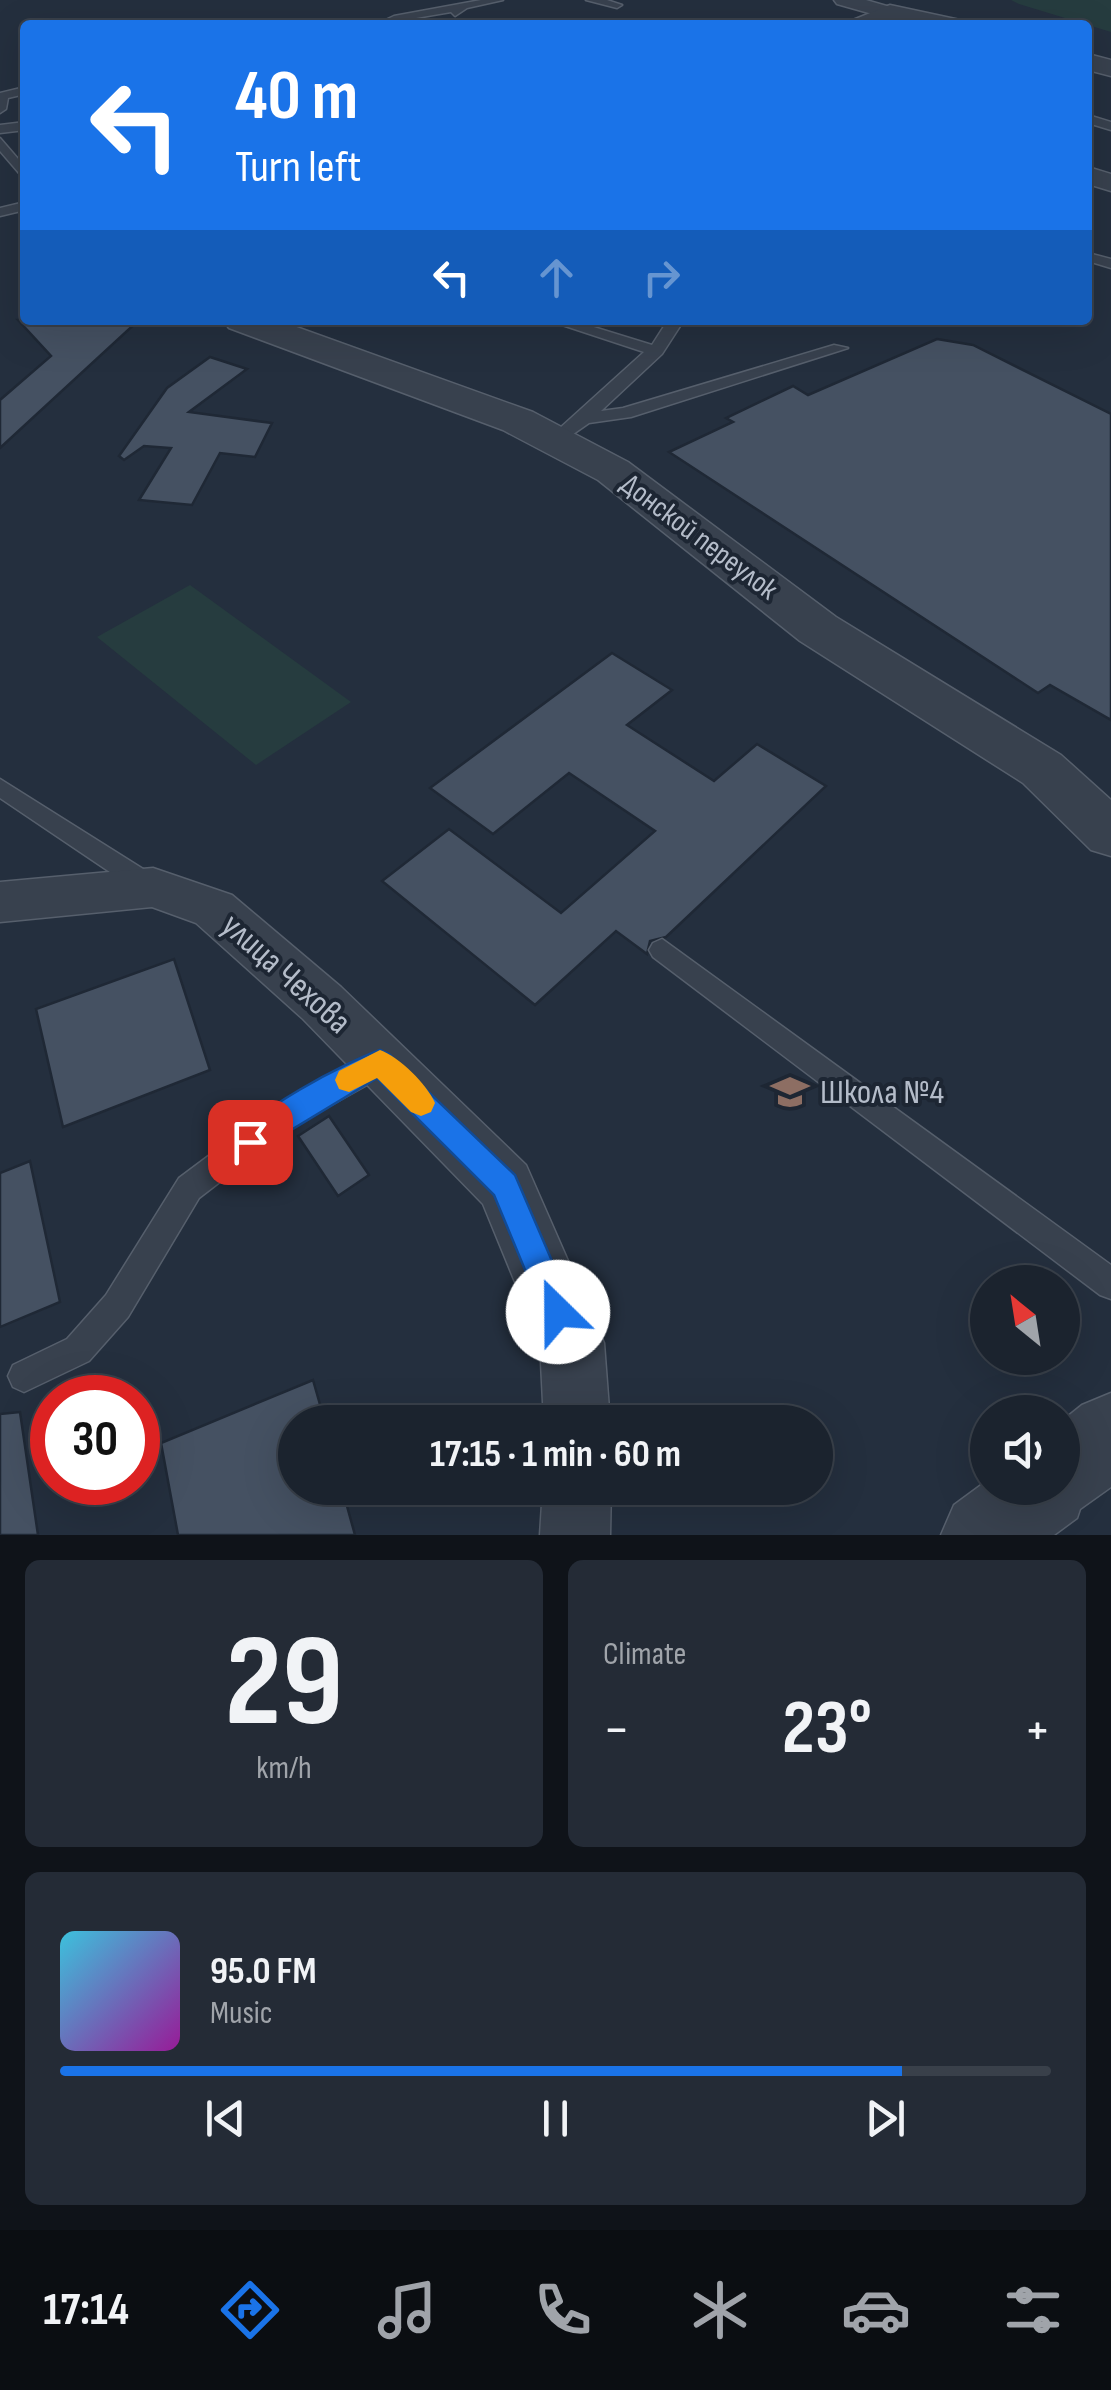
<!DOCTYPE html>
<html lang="en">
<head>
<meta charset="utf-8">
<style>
  :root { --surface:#1b232e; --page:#242b36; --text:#f1f3f6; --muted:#a0a4aa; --line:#39404a; --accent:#1a73e8 }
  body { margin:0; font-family:"Sofia Sans Condensed",sans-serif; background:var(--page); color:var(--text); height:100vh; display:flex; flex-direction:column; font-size:38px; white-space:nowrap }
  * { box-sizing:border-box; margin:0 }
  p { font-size:32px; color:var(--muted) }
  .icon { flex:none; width:55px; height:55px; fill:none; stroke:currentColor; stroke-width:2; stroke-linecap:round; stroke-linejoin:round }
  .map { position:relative; height:1535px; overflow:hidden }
  .side { display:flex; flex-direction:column; gap:25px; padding:25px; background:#0f1319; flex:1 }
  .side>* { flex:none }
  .guide { position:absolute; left:20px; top:20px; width:1072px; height:305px; border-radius:10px; box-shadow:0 10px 40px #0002,0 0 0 2px var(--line); background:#1a73e8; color:#fff; overflow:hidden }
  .needle { width:65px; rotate:330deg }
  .fabs { position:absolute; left:970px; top:1265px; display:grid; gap:20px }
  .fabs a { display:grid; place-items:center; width:110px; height:110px; border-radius:50%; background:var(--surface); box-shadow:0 10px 40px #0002,0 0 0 2px var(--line); font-size:50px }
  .speed { position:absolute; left:30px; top:1375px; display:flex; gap:20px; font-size:50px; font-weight:700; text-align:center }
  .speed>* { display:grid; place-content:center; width:130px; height:130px; border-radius:50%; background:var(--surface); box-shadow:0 10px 40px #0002,0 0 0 2px var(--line); line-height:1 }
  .speed .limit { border:15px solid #d22; background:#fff; color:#111 }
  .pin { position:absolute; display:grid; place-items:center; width:85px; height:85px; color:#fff; margin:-42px; border-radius:20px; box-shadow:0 5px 15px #0006 }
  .me { position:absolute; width:110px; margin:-55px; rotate:337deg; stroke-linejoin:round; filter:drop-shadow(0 0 8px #0008) }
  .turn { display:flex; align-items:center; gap:35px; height:210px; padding:0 50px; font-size:45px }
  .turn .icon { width:130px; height:130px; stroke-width:2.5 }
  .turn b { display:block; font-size:70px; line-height:85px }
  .lanes { display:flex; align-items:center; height:95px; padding:0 50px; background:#0003; justify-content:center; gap:50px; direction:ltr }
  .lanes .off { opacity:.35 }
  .big { font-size:75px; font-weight:700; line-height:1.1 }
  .side .tile { flex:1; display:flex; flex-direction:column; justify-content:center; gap:15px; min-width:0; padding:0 35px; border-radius:15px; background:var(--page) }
  .side .dial { align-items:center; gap:0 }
  .dial b { font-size:130px; line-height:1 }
  .song { display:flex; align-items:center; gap:30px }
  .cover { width:120px; height:120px; border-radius:15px; background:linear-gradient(135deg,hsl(190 70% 55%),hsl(300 70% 35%)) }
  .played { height:10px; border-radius:5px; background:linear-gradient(90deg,var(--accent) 85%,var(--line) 85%) }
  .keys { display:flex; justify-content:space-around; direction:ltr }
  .heat { display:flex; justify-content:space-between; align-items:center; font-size:55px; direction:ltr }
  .side .tiles { flex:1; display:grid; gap:25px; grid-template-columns:1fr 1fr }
  .tile:last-child { grid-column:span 2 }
  .trip { position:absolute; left:278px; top:1405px; width:555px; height:100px; border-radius:50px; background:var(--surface); box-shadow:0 10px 40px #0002,0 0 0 2px var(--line); font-weight:700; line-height:100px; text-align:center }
  .dock { display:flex; height:160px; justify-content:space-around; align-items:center; background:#0b0e12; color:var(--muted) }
  .dock .icon { width:70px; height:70px }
  .dock .active { color:var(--accent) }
  .dock b { font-size:45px; color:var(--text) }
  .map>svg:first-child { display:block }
  .green { fill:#263c3f }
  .building { fill:#455162; stroke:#1f2835; stroke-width:2.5 }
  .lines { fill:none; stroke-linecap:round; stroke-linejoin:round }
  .service-casing { stroke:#565f6c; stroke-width:3 }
  .minor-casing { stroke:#565f6c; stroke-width:3 }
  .tertiary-casing { stroke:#565f6c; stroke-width:3 }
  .service { fill:#38414e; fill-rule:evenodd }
  .minor { fill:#38414e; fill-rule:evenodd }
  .tertiary { fill:#38414e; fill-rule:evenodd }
  .route { fill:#1a73e8; stroke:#114b97; stroke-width:2.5 }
  .slow { fill:#f59e0b }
  .labels { text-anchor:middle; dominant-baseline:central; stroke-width:8; stroke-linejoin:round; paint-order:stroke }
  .street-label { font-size:30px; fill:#b4bcc9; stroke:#1d2633 }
  .near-street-label { font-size:35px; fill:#b4bcc9; stroke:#1d2633 }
  .near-poi-label { font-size:35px; fill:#b4bcc9; stroke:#1d2633; text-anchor:start }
</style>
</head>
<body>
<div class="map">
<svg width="1111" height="1535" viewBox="0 0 1111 1535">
  <rect width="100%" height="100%" fill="#242f3e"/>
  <path class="green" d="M1011,0h100v32l-92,-28z
    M190,585l161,117 -95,63 -159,-128z"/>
  <path class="building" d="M18,320h121l-139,128v-48l51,-44z
    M937,339l36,6 138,69v306l-61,-35 -12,8 -369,-241 64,-30 -7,-4 67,-32 15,9z
    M210,357l37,12 -58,43 83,11 -17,34 -35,-4 -28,52 -53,-5 32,-52 -27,-2 -20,14 -5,-4 48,-68z
    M612,653l60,37 -45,35 87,56 43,-37 69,42 -160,151 -16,4 -3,13 -31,-23 -81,74 -153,-124 67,-52 112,84 94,-82 -86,-58 -76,61 -63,-46z
    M174,959l36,111 -147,57 -27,-118z
    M329,1116l40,59 -31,21 -40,-60z
    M30,1161l30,141 -60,25v-154z
    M313,1380l12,42h-30v66h47l13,47h-177l-17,-92z
    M20,1412l18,123h-38v-121z"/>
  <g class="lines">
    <g class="service-casing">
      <path id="service" d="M481,0h22l-36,8 -12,8 -4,-4 -76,13 19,-9z
        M586,0h21l15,5 -5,3z
        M25,87v7l-17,4 -2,11 -6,4v-20z
        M1088,115l23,7v8l-23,-7z
        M25,122v8l-25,3v-8z
        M0,138l25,29v13l-25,-29z
        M25,202v8l-25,6v-8z
        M1088,253l23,6v9l-23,-7z
        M547,320h24l81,25 16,-25h16l-22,34 -61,57 22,-3 211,-63 14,3 -217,69 -42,6 -33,23 -9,-5 3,-4 94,-85z
        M0,779l159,100 3,7 -3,7 -9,3 -9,-3 -141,-95z
        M662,939l449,326v34l-11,-4 -447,-338 -4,-7 4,-7z
        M380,1051l10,3 4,9 -4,9 -100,56 -91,70 -71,119 -39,44 -65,31 -11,-5 -5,-11 5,-11 54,-26 39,-44 73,-117 91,-68z"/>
    </g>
    <g class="minor-casing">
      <path id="minor" d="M834,0h32l31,9 3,4 -10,6 -53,-15z
        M1088,167l23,7v17l-23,-7z
        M153,868l79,27 109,92 185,178 78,178 6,79h-66l-4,-79 -57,-139 -180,-185 -107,-96 -44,-16 -152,15v-40z
        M543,1488h68l-1,47h-70z"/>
    </g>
    <g class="tertiary-casing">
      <path id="tertiary" d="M890,5l70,15 4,5 -71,-4 -9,4h-35l4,-5z
        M1088,54l23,6v16l-23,-6z
        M223,320h54l256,92 95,50 208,155 225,138 50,45v56l-20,-6 -68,-67 -223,-142 -202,-161 -95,-50 -274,-102z
        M1111,1393v94l-31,22 -3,9 -23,17h-113l13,-30 34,-25v8h74v-67l20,-16z"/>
    </g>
    <use href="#service" class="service"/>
    <use href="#minor" class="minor"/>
    <use href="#tertiary" class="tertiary"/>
  </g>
  <path class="route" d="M380,1050l9,4 126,121 59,137 -4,11 -12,5 -11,-5 -53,-128 -117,-117 -127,77 -10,-4 -4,-9c13,-30 111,-80 144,-92z"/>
  <path class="slow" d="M380,1050c19,7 47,34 55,53l-4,9 -10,4 -10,-4 -34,-34 -28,14 -10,-3 -4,-9 4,-9z"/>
  <defs>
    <g id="school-bare" transform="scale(3)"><path d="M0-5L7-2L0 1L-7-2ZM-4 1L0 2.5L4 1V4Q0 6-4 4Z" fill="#8d6e63" stroke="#1d2633" stroke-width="2.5" paint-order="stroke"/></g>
  </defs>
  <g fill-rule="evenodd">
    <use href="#school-bare" x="790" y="1092"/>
  </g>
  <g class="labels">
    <g class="street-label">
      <text transform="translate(699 537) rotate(37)">Донской переулок</text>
    </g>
    <g class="near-street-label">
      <text transform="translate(286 974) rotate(42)">улица Чехова</text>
    </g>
    <g class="near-poi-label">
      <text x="820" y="1092">Школа №4</text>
    </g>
  </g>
</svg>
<div class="fabs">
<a><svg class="needle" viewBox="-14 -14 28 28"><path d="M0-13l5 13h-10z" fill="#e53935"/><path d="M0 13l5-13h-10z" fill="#a0a4aa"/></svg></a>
<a><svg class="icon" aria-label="sound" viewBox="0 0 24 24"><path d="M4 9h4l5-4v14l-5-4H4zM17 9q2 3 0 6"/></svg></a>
</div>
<div class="speed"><div class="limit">30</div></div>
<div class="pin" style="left:250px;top:1142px;background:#d93025"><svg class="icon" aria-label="arrive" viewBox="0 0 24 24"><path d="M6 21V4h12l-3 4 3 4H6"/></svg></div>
<svg class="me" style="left:558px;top:1312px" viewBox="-20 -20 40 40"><circle r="19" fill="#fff"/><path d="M0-13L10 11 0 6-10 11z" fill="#1a73e8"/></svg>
<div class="trip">17:15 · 1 min · 60 m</div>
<div class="guide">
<div class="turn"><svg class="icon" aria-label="left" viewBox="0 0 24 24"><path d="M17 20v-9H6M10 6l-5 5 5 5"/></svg><div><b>40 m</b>Turn left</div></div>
<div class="lanes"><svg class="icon" aria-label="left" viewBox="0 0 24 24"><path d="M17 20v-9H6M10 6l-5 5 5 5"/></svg><svg class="icon off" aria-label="ahead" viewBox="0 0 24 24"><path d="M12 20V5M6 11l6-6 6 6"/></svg><svg class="icon off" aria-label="right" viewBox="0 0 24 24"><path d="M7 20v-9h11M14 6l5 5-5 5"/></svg></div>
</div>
</div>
<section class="side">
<div class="tiles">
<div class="tile dial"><b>29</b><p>km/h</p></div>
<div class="tile"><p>Climate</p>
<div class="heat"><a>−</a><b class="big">23°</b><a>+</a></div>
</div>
<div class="tile">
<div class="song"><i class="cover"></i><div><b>95.0 FM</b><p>Music</p></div></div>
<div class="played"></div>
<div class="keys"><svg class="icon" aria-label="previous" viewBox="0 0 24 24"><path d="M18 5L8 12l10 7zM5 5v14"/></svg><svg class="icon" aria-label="pause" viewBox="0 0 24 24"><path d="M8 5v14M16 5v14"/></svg><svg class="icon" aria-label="next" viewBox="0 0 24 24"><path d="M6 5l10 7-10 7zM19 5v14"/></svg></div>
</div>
</div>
</section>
<nav class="dock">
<b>17:14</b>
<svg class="icon active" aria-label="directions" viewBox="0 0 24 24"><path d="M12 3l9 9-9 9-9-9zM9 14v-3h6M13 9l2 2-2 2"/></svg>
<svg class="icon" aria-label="music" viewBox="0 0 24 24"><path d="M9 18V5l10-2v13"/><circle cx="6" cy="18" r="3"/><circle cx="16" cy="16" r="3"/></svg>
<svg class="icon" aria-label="phone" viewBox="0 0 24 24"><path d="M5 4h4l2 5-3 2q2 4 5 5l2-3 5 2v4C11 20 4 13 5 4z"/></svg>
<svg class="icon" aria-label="climate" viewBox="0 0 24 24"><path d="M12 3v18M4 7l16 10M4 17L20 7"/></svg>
<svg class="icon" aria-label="car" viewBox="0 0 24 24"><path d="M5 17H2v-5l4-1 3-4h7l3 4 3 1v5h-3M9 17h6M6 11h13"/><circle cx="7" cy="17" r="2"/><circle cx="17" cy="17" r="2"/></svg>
<svg class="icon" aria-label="filters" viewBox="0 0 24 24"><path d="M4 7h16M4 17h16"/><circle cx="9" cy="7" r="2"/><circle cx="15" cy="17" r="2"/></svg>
</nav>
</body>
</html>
